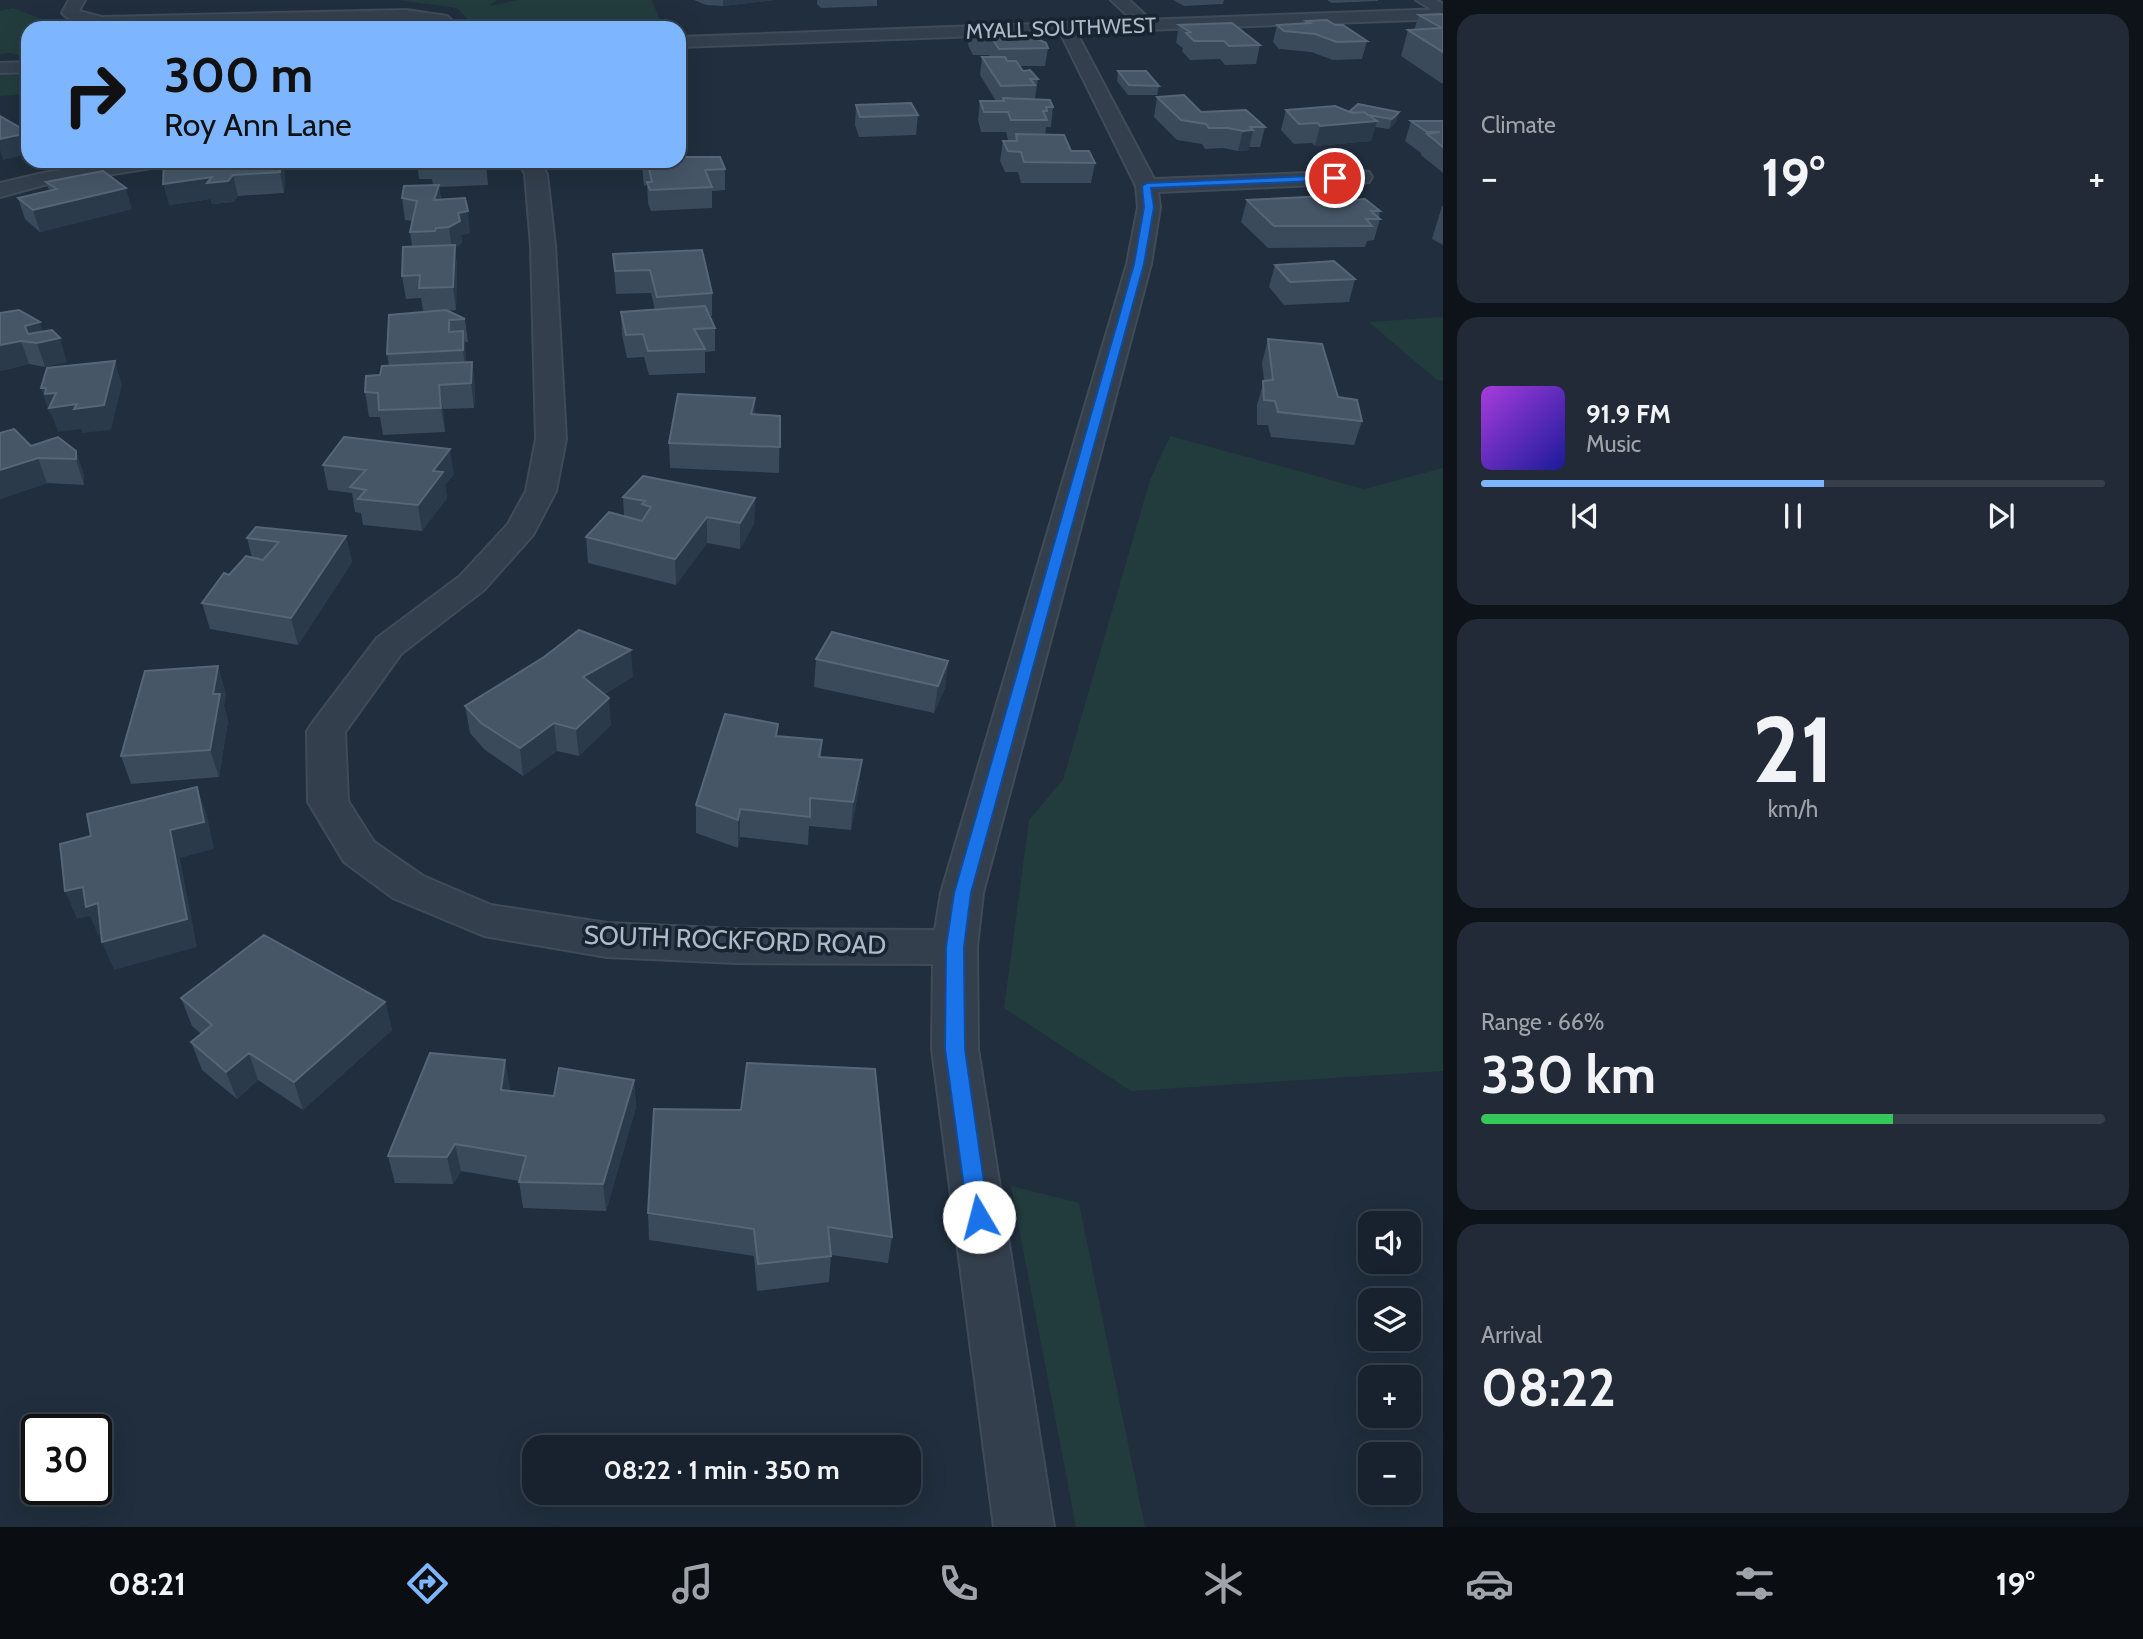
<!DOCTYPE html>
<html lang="en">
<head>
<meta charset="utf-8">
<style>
  :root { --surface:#18222e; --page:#212a36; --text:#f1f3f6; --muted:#9fa4aa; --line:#363f4a; --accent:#7db6ff }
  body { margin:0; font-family:Cabin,sans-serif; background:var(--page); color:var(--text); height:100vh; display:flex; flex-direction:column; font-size:26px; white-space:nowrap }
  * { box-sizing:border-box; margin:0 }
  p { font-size:23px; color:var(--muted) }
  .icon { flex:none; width:38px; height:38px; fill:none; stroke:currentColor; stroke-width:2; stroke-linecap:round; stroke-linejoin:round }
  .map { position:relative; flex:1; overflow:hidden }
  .details { display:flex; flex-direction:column; gap:14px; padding:14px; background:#0d1319; width:700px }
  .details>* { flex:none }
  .guide { position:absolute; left:21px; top:21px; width:665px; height:147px; border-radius:21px; box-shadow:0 7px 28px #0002,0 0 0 2px var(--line); background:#7db6ff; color:#111; overflow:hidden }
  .controls { position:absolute; left:1358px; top:1211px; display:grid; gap:14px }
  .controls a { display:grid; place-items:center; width:63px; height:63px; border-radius:14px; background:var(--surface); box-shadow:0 7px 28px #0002,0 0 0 2px var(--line); font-size:35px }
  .speed { position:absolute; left:21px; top:1414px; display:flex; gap:14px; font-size:35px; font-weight:700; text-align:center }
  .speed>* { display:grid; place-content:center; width:91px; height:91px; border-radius:50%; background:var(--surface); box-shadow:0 7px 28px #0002,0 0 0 2px var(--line); line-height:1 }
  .speed .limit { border:4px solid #111; border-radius:10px; background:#fff; color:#111 }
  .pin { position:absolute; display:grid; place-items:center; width:60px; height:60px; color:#fff; margin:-30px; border:4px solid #fff; border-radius:50%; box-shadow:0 2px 7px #0007 }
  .me { position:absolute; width:77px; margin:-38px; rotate:352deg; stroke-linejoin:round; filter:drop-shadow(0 0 5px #0008) }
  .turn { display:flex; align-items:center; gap:24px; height:147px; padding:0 28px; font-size:32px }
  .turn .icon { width:91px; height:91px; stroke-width:2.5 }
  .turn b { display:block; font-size:49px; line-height:60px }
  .big { font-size:52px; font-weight:700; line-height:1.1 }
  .details .widget { flex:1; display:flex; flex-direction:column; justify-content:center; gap:10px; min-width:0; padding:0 24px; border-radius:21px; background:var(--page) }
  .details .dial { align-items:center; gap:0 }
  .dial b { font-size:91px; line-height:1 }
  .song { display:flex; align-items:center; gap:21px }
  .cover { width:84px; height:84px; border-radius:10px; background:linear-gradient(135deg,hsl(280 70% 55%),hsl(240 70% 35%)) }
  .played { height:7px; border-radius:4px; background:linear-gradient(90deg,var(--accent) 55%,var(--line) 55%) }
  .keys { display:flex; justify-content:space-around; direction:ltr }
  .heat { display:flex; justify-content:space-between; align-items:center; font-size:38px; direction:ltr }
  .charge { height:10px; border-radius:5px; background:linear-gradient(90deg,#34c759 66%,var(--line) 0) }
  .trip { position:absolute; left:522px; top:1435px; width:399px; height:70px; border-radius:21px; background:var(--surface); box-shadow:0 7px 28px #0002,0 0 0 2px var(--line); font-weight:700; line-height:70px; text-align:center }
  .tab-bar { display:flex; height:112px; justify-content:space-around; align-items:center; background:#0a0e12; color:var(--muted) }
  .tab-bar .icon { width:49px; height:49px }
  .tab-bar .active { color:var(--accent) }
  .tab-bar b { font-size:32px; color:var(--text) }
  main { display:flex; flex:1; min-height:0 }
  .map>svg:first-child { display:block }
  .green { fill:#223c3d }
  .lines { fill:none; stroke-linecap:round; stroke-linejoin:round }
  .minor-casing { stroke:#404b58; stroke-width:4 }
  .tertiary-casing { stroke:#404b58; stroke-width:4 }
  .minor { fill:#343f4d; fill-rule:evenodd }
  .tertiary { fill:#343f4d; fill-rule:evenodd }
  .wall { fill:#3a4a5b }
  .shaded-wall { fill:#2a3a4a }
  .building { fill:#465667; stroke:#576676; stroke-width:2 }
  .route { fill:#1a73e8; stroke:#114b97; stroke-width:2 }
  .labels { text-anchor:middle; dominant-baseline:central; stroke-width:7; stroke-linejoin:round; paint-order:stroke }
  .far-street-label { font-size:21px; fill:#afbac8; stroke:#192431 }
  .street-label { font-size:26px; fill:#afbac8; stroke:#192431 }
</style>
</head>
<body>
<main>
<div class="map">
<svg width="1443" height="1527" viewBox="0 0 1443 1527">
  <rect width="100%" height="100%" fill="#202e3d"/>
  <path class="green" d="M397,0h100l-8,6 31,-6h132l8,21 -14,1 6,1 -9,5h-168l-18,-20z
    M13,8l35,13 4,7h-24v30l-18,-5 -10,1v-43z
    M28,71v23l-28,2v-24z
    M1443,317v64l-6,-1 -68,-58z
    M1170,436l194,53 79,-21v603l-312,20 -127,-83 25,-188 34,-40 87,-300z
    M1011,1186l68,17 66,324h-69z"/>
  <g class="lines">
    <g class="minor-casing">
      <path id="minor" d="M1111,0h18l27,25 -8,5 -6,-1z
        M1416,0h20l7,4v12z
        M1066,23l8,5 80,151 207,-8 8,1 3,5 -3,5 -8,1 -203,9 2,15 -9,57 -168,629 -6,54 1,102 76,478h-60l-62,-478 1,-85 -197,-1 -129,-6 -123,-21 -91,-38 -49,-36 -36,-60 -1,-71 6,-9 64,-84 83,-62 48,-52 18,-33 10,-52 -5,-193 -6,-72 -7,-13h20l9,13 8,72 11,193 -10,52 -23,44 -49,55 -83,64 -56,78 3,69 26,41 49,34 68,29 116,18 129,6 199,1 6,-37 186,-629 11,-57 -2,-21 -78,-158z
        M28,62v10l-28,1v-10z
        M118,161h50l-3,4 -7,2 -114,18 -44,12v-14l43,-10z"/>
    </g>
    <g class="tertiary-casing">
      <path id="tertiary" d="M69,0h16l-6,11 23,6 304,-7 41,6 13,12c-18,0 -35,-5 -54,-8l-304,7c-15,-2 -30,-3 -40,-14z
        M1443,9v10l-764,28v-10z"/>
    </g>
    <use href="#minor" class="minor"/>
    <use href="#tertiary" class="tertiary"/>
  </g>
  <path class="wall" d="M694,0h80l-51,6 -17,-1z
    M817,0h60v6l-56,2 -4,-4z
    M1173,0h51l-1,4 -39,2z
    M1327,0h51v1l-46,2z
    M1443,14v69h-2l-40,-27 7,-26h6l5,-15z
    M1306,21l29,4 32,16 -5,18 -29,1 -22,-8 -32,-3 -6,-7 4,-17 29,-2z
    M1179,25l81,20 -4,19 -31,1 -5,-6 -30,1 -8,-9 1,-3 -7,-5z
    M970,27l33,9 37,3v2l8,7 -3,18h-25l3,5 15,8 -3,19h-2v2l20,7 -2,20h-5l-1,8 26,16 24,12 -4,20h-70l-3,-11h-13l-5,-11 3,-20h12v-1h-7l-2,-8h-25l-3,-12 2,-19h16l-16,-26 2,-18h8l-1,-2h-16l-5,-10z
    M1118,71l41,15 -2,9h-29l-11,-14z
    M1157,97l44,15 64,15 -5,20h-11v3l-11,1 -15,-3 -18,1 -3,-5 -25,-4 -23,-23z
    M856,105l62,10 -2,20 -57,2 -4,-12z
    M1286,110l63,2h50l-3,10 -7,7 -14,-2 -4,14 -56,5 -3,-3 -18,1 -13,-14z
    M1411,121h32v52l-22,-18v-2l-16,-12z
    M183,161h99l3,13 -1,19 -46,3 -5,6 -21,2 -1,-5 -42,6z
    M417,161h69l2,24 -49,2 2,12 29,34 -9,2 1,8 -7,5 2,19 -1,43 -9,1 18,8 3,23h-3l1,20h6l3,24 -1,22 -31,1 2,23 -62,3 -3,-18h-11l-4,-25 24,-26 -2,-12 49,-43h-13l-2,-13 -15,1 -4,-23 10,-30 -2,-14 3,-11 -8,-1 -3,-22 31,-13 -1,-6h-13z
    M642,161h37l46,8v21l-13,1v17l-61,3 -3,-8 -1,-18 -3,1 -1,-8z
    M46,182l86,27 -92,23 -15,-13 -7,-21 31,-8z
    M1247,200h107l26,11 -1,6 1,2 -6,21 -7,1 -2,6 -97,1 -27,-26z
    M1442,206h1v39l-11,-6z
    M613,254l99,39v23h-3l6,12v23l-10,1v21l-56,2 -5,-18 -17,1 -5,-23 -1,-23 34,-2 -4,-17 -35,1z
    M1275,265l80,14 -6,23 -65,3 -15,-18z
    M0,313l43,18 24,31 -22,5 -16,-3 -29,7z
    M1268,339l70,58 24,24 -8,24 -83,-8 -3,-12h-11v-20l7,-24 -2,-18z
    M755,398v16l25,2 -1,57 -109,-5 -1,-25z
    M0,433l31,13 45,5 8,25v9l-37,-2 -47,16z
    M323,465l131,9 -9,11 2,13 -25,33 -59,-6 -2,-12 -6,-1 -3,-19 -24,-3z
    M623,497l132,1 -1,26 -14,25 -33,-6 -31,42 -88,-22 -2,-26 38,-21z
    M346,536l6,26 -54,83 -88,-16 -8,-26 27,-28 23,-17 -5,-20z
    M816,659l132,2 -3,27 -11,25 -120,-26z
    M633,677l-29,17 7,31 -32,31 -22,-5 -34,25 -38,-26 -15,-17 -5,-27z
    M226,693l-2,13 4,15 -9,56 -88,7 -10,-28z
    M778,736l44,4 -1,17 38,31 -8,42 -42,-4 -1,19 -68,-8 -2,11 -42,-15v-28z
    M181,998l204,4 7,28 -89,80 -45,-30 -21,19 -35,-29 -11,-28 10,-8 -9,-8z
    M634,1080l2,27 -30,104 -83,-3 -4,-27 -58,-10 -8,13 -58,-1 -7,-27 122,-69 -1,4 45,5z
    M741,1110l151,127 -4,26 -57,-8 -2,27 -72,9 -3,-35 -105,-16 -1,-27z"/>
  <path class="shaded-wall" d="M723,0h51l-51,6z
    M1399,112l-3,10 -7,7 3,-10z
    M1377,121l-6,20 -56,5 5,-20z
    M1253,130l-4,20 -11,1 5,-20z
    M28,133v21l-25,6 -3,-10v-11z
    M280,161h2l3,13 -1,19 -4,-21z
    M233,175l5,21 -5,6 -21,2 -1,-5 -42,6 -6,-21z
    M439,185l2,21 -7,-6z
    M126,188l6,21 -92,23 -7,-22z
    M468,211l2,22 -9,2 1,8 -7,5 2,19 -1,43 -3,-23 -1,-38 -3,-22 9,-14z
    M40,322l6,19 14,-3 7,24 -22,5 -8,-24 -7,-1 -5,-16z
    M463,331l3,24v18l-3,-23z
    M21,341l8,23 -29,7v-26z
    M115,361l7,24 -11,45 -29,3 -1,-4 -23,3 -7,-19h-2l-8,-25h5l10,5z
    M472,362l3,24 -1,22 -3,-25z
    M439,385l4,24 2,23 -4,-24z
    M755,398v24l-4,-8z
    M450,449l4,25 -9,11 2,13 -25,33 -4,-26 15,-34z
    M76,451l8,25v9l-8,-26z
    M38,458l9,25 -47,16v-29z
    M755,498l-1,26 -14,25v-26z
    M707,517v26l-31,42 -1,-26z
    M346,536l6,26 -54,83 -7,-27z
    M631,650l2,27 -48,27 -2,-27z
    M948,661l-3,27 -11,25 4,-27z
    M218,666l8,27 -2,13 4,15 -9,56 -9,-27 3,-56z
    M609,698l2,27 -32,31 -3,-27z
    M554,723l3,28 -34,25 -3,-28z
    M862,760l-3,28 -8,42 2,-28z
    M197,787l10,28 7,34 -34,9 17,89 -83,23 -12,-28z
    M740,809v28l-2,11v-28z
    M83,887l15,16 11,28 -11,4 -8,-19 -13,3 -12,-28z
    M385,1002l7,28 -89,80 -9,-28z
    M249,1053l9,27 -21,19 -11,-27z
    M505,1060l5,27 -4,30 -5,-27z
    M634,1080l2,27 -30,104 -3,-27z
    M455,1144l6,27 -8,13 -6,-27z"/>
  <path class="building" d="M1443,14v38l-35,-22 34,-2 -23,-13z
    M1327,20l8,5h8l24,16 -30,1 -22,-8 -31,-3 -7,-6 33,-2 -4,-2z
    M1232,23l28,22 -31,1 -5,-5h-30l-8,-8 4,-1 -11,-7z
    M970,27h28l5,9 35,-1 2,4h-2l8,4 2,5 -49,1 -8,-12h-16z
    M982,57h23l2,4h9l7,10 7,-1 8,9h-8l5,6 -34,1z
    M1118,71h28l13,15 -30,-1z
    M1184,95l17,17 45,-2 19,17h-15l3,3 -10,1 -15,-3h-19l-3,-4 -25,-4 -24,-23z
    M1003,98l47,2 3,7h-7l1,4h-4l4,9h-36l-3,-8h-24l-4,-11h24z
    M911,103l7,12 -58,2 -4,-12z
    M1358,104l41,8 -7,7 -24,-4 -4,-3 -10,1 -5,-1z
    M1335,106l17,7 12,-1 13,9 -57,5 -2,-3 -19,1 -13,-14z
    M0,116l28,16v1l-28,6z
    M1411,121h32v26l-16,-13 13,-2h-13z
    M1016,134l48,1 7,16h18l6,12 -71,-1 -3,-10 -13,-1 -5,-10h14z
    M679,157h41l5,12 -20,1 7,17 -62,3 -3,-8h5l-4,-18 -5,1v-4h36z
    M183,161h97v11l-47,3 -5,6 -21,2 5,-6 -49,7 1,-22z
    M430,161h56v3l-56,3z
    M103,171l23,17 -93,22 -15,-12 39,-9 -11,-7z
    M439,185l-5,15 31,-2 3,13 -10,2 2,8 -11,6 -13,1 -1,3 -25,1 7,-31 -15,-3 2,-12z
    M1349,195l5,5 11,-1 15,12h-9l9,8h-14l6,7h-98l-27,-26z
    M455,245l-2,42 -34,1 1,-13 -18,1 1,-29z
    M702,250l10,43 -55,4 -7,-27 -35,1 -2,-17z
    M1334,261l21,18 -65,3 -15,-17z
    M705,306l10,22 -21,1 11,20 -57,2 -5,-17 -17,1 -5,-23z
    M19,310l21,12 -15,4 3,8 24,-4 8,8 -23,5 -16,-2 -21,4v-32z
    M446,310l19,9 -16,1v12l14,-1v19l-76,4 2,-39z
    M1268,339l54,5 16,53 19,3 5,21 -84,-9 -3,-11 -11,-1 -1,-19 10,-1z
    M115,361l-11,44 -30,4 3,-5 -28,4 7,-15 -11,1 1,-6h-5l6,-20z
    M472,362l-1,21 -32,2 2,23 -62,2 -1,-17 -13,-1 1,-16 14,-1 2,-9z
    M678,394l77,4 -4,16 29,2v31l-111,-4z
    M14,429l17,17 27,-9 18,14v8l-38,-1 -38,12v-37z
    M344,437l106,12 -17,22 10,1 -25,33 -60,-6 8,-9 -16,-3 16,-17 -43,-5z
    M643,476l112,22 -15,25 -33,-6 -32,42 -89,-22 23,-25 33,9 9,-14 -9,-3 3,-3 -22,-4z
    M256,527l90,9 -55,82 -89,-15 22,-30 5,2 17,-19 17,4 16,-18 -32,-4z
    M579,630l52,20 -48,27 26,21 -33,31 -22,-6 -34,25 -39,-25 -16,-17 79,-49z
    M832,632l116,29 -10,25 -122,-27z
    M218,666l-5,28h7l-10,56 -89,6 24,-85z
    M725,714l53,10 -2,12 46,4 -3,17 43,3 -9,42 -43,-4v19l-70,-8 -2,11 -42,-15z
    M197,787l7,35 -34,8 17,89 -85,23 -4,-39 -12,4 -3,-20 -18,4 -5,-47 31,-8 -4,-22z
    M264,935l121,67 -91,80 -45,-29 -23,19 -35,-30 21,-17 -31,-27z
    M430,1053l75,7 -4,30 53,6 5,-28 75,12 -31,104 -84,-2 7,-26 -71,-12 -8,13 -59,-1z
    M747,1063l128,6 17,168 -64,-10 3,29 -73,8 -4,-35 -106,-16 6,-104 87,1z"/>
  <path class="route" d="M1335,175l4,3 -1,2 -187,8 3,19 -10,57 -173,629 -7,54 1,102 24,168 -3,7 -7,2 -8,-2 -3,-7 -23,-168 1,-102 8,-54 180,-629 10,-57 -2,-21 5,-3z"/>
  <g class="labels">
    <g class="far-street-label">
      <text transform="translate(1061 28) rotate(-2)">MYALL SOUTHWEST</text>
    </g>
    <g class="street-label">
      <text transform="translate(735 940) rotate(2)">SOUTH ROCKFORD ROAD</text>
    </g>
  </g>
</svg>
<div class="controls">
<a><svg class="icon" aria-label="sound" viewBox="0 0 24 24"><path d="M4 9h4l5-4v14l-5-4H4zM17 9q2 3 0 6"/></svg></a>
<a><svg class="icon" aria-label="layers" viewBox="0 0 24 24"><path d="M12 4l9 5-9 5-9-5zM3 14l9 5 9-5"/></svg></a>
<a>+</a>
<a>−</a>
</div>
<div class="speed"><div class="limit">30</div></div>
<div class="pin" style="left:1335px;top:178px;background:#d93025"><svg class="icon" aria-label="arrive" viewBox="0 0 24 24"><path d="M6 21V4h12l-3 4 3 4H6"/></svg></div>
<svg class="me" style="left:979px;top:1217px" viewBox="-20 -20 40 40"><circle r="19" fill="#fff"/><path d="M0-13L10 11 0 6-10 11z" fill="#1a73e8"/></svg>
<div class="trip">08:22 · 1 min · 350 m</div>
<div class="guide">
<div class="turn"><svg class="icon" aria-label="right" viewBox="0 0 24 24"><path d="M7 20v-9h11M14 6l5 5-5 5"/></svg><div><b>300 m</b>Roy Ann Lane</div></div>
</div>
</div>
<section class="details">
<div class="widget"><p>Climate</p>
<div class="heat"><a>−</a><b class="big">19°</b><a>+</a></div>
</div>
<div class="widget">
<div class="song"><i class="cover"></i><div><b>91.9 FM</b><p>Music</p></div></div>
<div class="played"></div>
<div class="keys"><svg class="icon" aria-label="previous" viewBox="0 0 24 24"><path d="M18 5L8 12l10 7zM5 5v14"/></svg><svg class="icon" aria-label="pause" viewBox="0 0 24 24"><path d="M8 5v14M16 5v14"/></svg><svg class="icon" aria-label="next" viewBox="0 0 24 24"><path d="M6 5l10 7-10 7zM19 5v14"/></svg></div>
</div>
<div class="widget dial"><b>21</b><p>km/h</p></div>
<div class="widget"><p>Range · 66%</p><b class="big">330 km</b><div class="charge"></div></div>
<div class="widget"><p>Arrival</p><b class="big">08:22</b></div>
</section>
</main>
<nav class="tab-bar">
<b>08:21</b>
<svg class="icon active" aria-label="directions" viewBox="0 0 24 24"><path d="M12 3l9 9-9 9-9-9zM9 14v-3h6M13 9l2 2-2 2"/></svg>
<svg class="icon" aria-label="music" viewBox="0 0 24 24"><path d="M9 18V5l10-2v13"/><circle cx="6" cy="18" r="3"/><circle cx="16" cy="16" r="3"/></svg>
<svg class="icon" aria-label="phone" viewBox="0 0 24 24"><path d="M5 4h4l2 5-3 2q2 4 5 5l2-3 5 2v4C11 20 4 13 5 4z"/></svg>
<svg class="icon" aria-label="climate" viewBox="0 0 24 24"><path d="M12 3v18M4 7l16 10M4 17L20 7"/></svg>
<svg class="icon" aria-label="car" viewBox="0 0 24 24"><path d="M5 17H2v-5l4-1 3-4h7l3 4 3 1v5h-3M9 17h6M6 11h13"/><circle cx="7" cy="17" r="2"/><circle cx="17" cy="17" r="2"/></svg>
<svg class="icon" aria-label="filters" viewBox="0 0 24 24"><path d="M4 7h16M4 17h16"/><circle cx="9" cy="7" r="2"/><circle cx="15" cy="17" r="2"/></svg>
<b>19°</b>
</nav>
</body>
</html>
